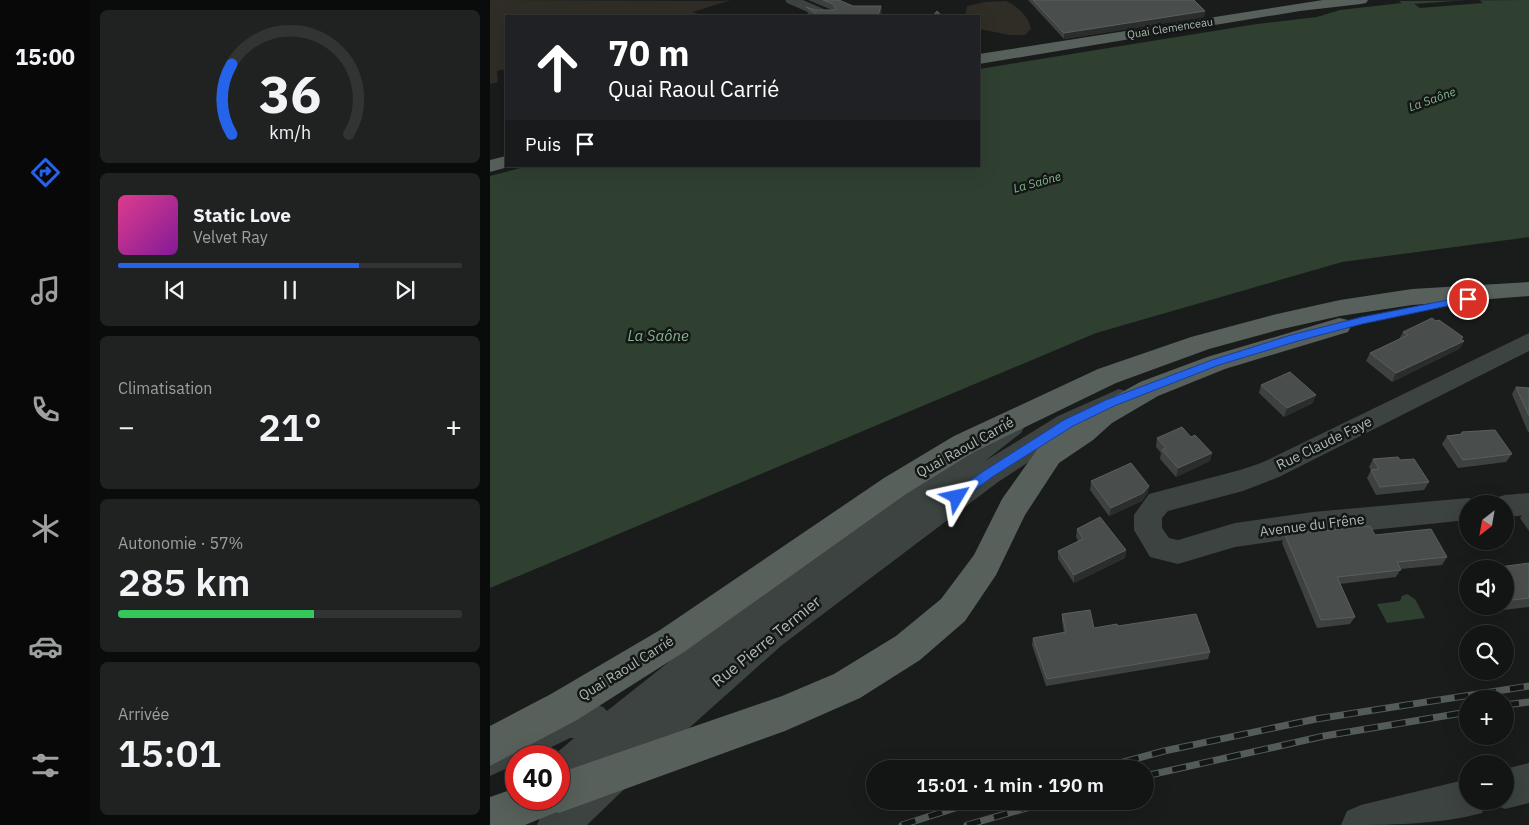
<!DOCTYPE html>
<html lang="fr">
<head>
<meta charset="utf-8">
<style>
  :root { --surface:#131514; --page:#202222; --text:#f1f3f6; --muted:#9d9fa0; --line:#323434; --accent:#2563eb }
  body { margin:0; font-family:"IBM Plex Sans",sans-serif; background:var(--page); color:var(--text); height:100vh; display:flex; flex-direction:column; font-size:19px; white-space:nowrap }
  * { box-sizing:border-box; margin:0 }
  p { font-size:16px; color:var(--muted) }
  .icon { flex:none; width:28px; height:28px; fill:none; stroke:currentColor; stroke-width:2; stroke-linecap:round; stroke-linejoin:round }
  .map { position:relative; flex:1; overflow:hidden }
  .drawer { display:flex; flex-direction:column; gap:10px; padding:10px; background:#0a0c0b; width:400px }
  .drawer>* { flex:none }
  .guide { position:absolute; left:15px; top:15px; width:475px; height:152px; border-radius:0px; box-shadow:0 5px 20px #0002,0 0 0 1px var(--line); background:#202124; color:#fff; overflow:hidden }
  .needle { width:32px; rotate:211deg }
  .buttons { position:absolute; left:969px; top:495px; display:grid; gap:10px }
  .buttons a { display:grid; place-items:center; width:55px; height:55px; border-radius:50%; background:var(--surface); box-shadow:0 5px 20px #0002,0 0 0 1px var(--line); font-size:25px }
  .speed { position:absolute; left:15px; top:745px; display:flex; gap:10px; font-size:25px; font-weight:700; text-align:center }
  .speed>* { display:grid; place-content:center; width:65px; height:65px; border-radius:50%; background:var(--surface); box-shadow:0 5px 20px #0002,0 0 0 1px var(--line); line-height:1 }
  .speed .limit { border:8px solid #d22; background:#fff; color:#111 }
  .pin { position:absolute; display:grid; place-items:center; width:42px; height:42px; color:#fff; margin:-21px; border:2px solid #fff; border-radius:50%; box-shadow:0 1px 5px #0007 }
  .me { position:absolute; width:55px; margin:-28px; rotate:54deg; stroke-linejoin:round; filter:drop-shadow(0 0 4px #0008) }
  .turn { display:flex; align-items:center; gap:18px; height:105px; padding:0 20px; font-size:22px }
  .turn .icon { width:65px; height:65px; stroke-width:2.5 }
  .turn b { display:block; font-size:35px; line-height:42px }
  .then { display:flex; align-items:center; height:48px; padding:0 20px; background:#0003; gap:10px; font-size:19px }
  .big { font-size:38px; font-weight:600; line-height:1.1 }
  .drawer .card { flex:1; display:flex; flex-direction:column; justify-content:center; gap:8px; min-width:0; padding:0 18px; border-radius:8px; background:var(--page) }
  .drawer .dial { align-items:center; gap:0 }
  .dial svg { height:130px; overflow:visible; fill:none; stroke:var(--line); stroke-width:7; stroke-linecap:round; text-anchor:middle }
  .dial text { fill:var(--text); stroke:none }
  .song { display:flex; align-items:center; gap:15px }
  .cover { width:60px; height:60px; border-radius:8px; background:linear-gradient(135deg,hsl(330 70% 55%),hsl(290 70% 35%)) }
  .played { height:5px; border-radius:2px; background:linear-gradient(90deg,var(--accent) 70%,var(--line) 70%) }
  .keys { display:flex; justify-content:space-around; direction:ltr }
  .heat { display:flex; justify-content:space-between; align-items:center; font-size:28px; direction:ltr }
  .charge { height:8px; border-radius:4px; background:linear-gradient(90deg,#34c759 57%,var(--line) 0) }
  .trip { position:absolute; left:376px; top:760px; width:288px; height:50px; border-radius:25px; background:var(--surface); box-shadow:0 5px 20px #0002,0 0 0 1px var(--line); font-weight:600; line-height:50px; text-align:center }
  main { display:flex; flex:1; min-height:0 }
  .tab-bar { display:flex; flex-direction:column; width:90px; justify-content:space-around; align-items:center; background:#080808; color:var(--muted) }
  .tab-bar .icon { width:35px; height:35px }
  .tab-bar .on { color:var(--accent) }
  .tab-bar b { font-size:22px; color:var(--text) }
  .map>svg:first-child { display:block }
  .green { fill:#2f2d25 }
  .water { fill:#2f4031 }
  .pier { fill:#191c1b }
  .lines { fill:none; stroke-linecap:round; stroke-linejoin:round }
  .minor { fill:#3c4340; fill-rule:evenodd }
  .tertiary { fill:#3c4340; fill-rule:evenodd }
  .primary { fill:#57605b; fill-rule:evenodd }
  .rail-casing { stroke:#545c57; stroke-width:7 }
  .rail { stroke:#141716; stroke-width:5; stroke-dasharray:14; stroke-linecap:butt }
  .wall { fill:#3d4140 }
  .shaded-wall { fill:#2a2d2c }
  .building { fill:#494e4c; stroke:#595f5c }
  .route { fill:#2563eb; stroke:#184099 }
  .labels { text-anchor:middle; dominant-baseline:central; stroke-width:5; stroke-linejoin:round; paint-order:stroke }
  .far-street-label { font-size:11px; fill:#acbbb2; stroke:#141716 }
  .far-water-label { font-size:12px; font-style:italic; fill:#84b58b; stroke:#141716 }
  .street-label { font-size:14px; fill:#acbbb2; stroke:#141716 }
  .water-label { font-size:15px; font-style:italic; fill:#84b58b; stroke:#141716 }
  .near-street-label { font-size:16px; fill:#acbbb2; stroke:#141716 }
</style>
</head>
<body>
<main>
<nav class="tab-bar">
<b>15:00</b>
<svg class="icon on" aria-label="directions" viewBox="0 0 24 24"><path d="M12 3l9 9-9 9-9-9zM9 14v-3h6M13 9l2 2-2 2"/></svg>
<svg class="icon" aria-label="music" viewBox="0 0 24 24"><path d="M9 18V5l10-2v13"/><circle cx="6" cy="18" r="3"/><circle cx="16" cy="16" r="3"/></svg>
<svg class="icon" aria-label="phone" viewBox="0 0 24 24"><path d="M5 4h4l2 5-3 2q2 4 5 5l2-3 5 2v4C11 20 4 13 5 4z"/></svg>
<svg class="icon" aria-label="climate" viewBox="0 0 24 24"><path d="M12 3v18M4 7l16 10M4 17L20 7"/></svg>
<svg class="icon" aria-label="car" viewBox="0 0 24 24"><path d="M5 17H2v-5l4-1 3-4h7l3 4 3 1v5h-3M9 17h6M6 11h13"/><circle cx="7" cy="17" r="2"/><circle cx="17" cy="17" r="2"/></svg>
<svg class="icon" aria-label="filters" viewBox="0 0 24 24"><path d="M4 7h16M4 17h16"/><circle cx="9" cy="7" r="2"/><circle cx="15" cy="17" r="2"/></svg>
</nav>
<section class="drawer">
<div class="card dial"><svg viewBox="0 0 100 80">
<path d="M14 69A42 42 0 1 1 86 69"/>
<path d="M14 69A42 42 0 0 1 14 26" stroke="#2563eb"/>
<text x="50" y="56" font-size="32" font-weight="700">36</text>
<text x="50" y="72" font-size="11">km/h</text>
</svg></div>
<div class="card">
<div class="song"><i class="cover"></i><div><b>Static Love</b><p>Velvet Ray</p></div></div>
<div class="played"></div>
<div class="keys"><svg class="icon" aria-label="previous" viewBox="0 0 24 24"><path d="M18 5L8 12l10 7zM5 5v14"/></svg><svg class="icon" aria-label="pause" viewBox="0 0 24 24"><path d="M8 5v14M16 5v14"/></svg><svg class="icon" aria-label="next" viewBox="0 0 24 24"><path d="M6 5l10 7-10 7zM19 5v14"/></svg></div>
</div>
<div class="card"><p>Climatisation</p>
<div class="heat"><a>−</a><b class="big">21°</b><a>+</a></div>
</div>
<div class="card"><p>Autonomie · 57%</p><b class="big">285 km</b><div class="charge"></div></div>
<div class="card"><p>Arrivée</p><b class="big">15:01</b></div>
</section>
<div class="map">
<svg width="1039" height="825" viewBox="0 0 1039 825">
  <rect width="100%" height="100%" fill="#191c1b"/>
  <path class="green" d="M0,0l231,1 10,-1 -38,12 10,4h-197v53l-9,2 1,11 -8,2z
    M516,1c11,5 23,15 25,28l-6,6h-15l-31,-6v-13h-14l2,-10 18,-4z"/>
  <path class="water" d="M1039,0v237l-187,25 -246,71 -606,255v-412l38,-10h451v-97l278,-45 60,-7 23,-7 62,-7 -3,-2z
    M917,594l8,5 10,19 -38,5 -10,-19 23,-3 2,-5z"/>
  <path class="pier" d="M978,0h11l4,3 -63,5 -6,-4z"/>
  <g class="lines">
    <path class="minor" d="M295,0h18l30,13 2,3h-18l-30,-13z
      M1039,333v18l-250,126 -36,14 -75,20 -6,7v10l7,10 9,2 57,-17 78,-11 155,-14 10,3 1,3h-11v16l-155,16 -78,11 -57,17 -28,-7 -16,-27v-15l15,-21 91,-24 21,-7z
      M1039,493v22l-24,2v-13h-13l3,-6 10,-3z"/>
    <path class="tertiary" d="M629,389l10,3 4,7 -4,7 -51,24 -80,52 -216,163 -113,101 -82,79h-50l6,-14 13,-12h3v-43h-6l21,-18h-4l-37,18h-17v8l-26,12v-39l78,-35h22l13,5 4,4 141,-112 149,-104 104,-76 10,-3 10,3 4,7 -4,7 -36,28 73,-45z
      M1039,763v40l-24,6 -14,-6 -1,-2h15v-32z
      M978,779v22h19l-5,12c-44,12 -94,12 -141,12l6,-14 14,-6z"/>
    <path class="primary" d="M833,0h45l-2,3 -5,1 -61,7 -321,53v-10z
      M16,156v10h6l-22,6v-12z
      M1039,282v14l-117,9 -72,11 -62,14 -69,19 -93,34 -142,69 -68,42 -222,158 -107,68 -87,46v-40l61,-32 109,-64 224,-152 70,-42 144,-67 93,-32 86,-23 63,-14 72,-11z
      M849,318l9,2 3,6 -3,6 -123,37 -67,27 -46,27 -19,17 -34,23 -34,52 -29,60 -31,46 -45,39 -60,38 -75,33 -226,82 -2,-1 -32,13h-35v-28l26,-9v11h43v-26l223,-77 52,-22 62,-38 45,-37 33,-44 28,-56 37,-52 34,-21 19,-17 48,-27 67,-25z"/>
    <g class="rail-casing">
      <path id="rail" d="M1015,705l24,-3
        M608,769l66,-18 152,-32 213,-33
        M655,776l179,-40 144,-24
        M412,825l75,-24
        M477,825l84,-24"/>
    </g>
    <use href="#rail" class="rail"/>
  </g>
  <path class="wall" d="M318,0h31l14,6h28l1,7 -1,3h-70l-3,-2 -2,-7 10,3h16z
    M538,0h166l11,11 -1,6 -140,22z
    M913,332l60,5 -1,3 2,1 -5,8 -67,33 -26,-21 4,-8 29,-14z
    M771,385l52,18 -29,14 -25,-24z
    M1026,387l13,1v44h-1l-16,-38z
    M972,432l50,22 -6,8 -48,6 -16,-24 5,-8 14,-2z
    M701,437l21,16 -2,8 -34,16 -16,-18 1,-6 -5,-6 1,-9z
    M883,459l27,1 29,22 -5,8 -48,5 -9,-17 4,-8 -2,-3z
    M601,481l58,5 -2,8 -5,7 -33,15 -19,-26z
    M1036,510h3v21l-9,-13z
    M587,529l49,21 -1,8 -51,25 -16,-24v-8l20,-10 -2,-4z
    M795,535h90l72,22 -5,8 -41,4 -5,8 -56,7 15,33 -5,7 -33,4 -35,-85z
    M1039,563v44l-25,3 -3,-4h4v-37h-14l1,-1z
    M572,614l32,14 24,-2 92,26 -2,7 -162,27 -14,-41 1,-7 31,-5 -2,-12z"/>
  <path class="shaded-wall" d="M391,6l1,7 -1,3h-3z
    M715,11l-1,6 -140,22v-6z
    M973,337l-3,5 4,-1 -5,8 -67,33 4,-9z
    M826,395l-3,8 -29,14 3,-9z
    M722,453l-2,8 -34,16 2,-9z
    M659,486l-2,8 -5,7 -33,15 2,-8z
    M636,550l-1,8 -51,25v-8z"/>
  <path class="building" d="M333,0h16l14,6h28l-3,10h-59l-13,-9 10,3h18l2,-1 -3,-5z
    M543,0h161l11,11 -141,22z
    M447,11l5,5h-9z
    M942,318l4,3 3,-1 24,17 -3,2 4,2 -68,32 -26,-20 38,-18 -5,-3z
    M800,372l26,23 -29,13 -26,-23z
    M1026,387l13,1v28z
    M692,427l9,10 4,-2 17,18 -34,15 -16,-18 4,-2 -9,-10z
    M1005,430l17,24 -49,6 -16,-24 15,-2v-2z
    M908,457l2,3 14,-1 15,23 -49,5 -9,-17 8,-1 -6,-10z
    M641,463l18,23 -6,7 -32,15 -20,-27z
    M610,517l26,33 -52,25 -16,-24 25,-12 -6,-10z
    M880,526l5,9 56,-6 16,28 -50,5 4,8 -64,7 18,40 -34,3 -36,-85z
    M1039,563v35l-16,2 -8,-12v-19h-13v-1z
    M600,610l4,18 23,-4 1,2 78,-12 14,38 -163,27 -14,-41 33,-6 -4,-18z"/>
  <path class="route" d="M978,296l3,1v4l-109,23 -64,17 -79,24 -105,41 -41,20 -81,51 -31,23h-9l-1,-3 1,-4 32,-22 80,-51 42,-20 106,-40 79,-25 71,-18z"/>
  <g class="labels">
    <g class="far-street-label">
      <text transform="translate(680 28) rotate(-9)">Quai Clemenceau</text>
    </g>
    <g class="far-water-label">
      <text transform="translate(942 99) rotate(-20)">La Saône</text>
      <text transform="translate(547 182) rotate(-15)">La Saône</text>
    </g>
    <g class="street-label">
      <text transform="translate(834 443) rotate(-26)">Rue Claude Faye</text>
      <text transform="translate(475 447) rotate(-29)">Quai Raoul Carrié</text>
      <text transform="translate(822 525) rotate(-7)">Avenue du Frêne</text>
      <text transform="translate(136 668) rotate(-32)">Quai Raoul Carrié</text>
    </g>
    <g class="water-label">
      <text x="168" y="335">La Saône</text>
    </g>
    <g class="near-street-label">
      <text transform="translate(276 641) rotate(-39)">Rue Pierre Termier</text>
    </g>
  </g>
</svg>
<div class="buttons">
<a><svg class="needle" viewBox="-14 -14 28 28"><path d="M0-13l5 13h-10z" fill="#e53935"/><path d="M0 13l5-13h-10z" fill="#9d9fa0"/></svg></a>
<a><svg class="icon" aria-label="sound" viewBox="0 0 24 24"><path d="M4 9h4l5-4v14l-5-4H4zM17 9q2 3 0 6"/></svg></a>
<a><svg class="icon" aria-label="search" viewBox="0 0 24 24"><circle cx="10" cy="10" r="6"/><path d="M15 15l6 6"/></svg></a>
<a>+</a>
<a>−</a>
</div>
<div class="speed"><div class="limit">40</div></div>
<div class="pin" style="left:978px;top:299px;background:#d93025"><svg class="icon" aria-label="arrive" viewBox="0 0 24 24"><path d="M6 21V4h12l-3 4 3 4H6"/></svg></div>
<svg class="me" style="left:467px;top:497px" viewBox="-20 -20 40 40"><path d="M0-17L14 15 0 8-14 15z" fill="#2563eb" stroke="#fff" stroke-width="4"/></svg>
<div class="trip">15:01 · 1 min · 190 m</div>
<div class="guide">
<div class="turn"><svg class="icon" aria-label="ahead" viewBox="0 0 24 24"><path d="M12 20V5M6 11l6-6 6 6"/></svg><div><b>70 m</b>Quai Raoul Carrié</div></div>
<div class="then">Puis<svg class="icon" aria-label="arrive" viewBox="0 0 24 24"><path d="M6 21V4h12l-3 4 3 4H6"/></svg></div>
</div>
</div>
</main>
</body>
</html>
